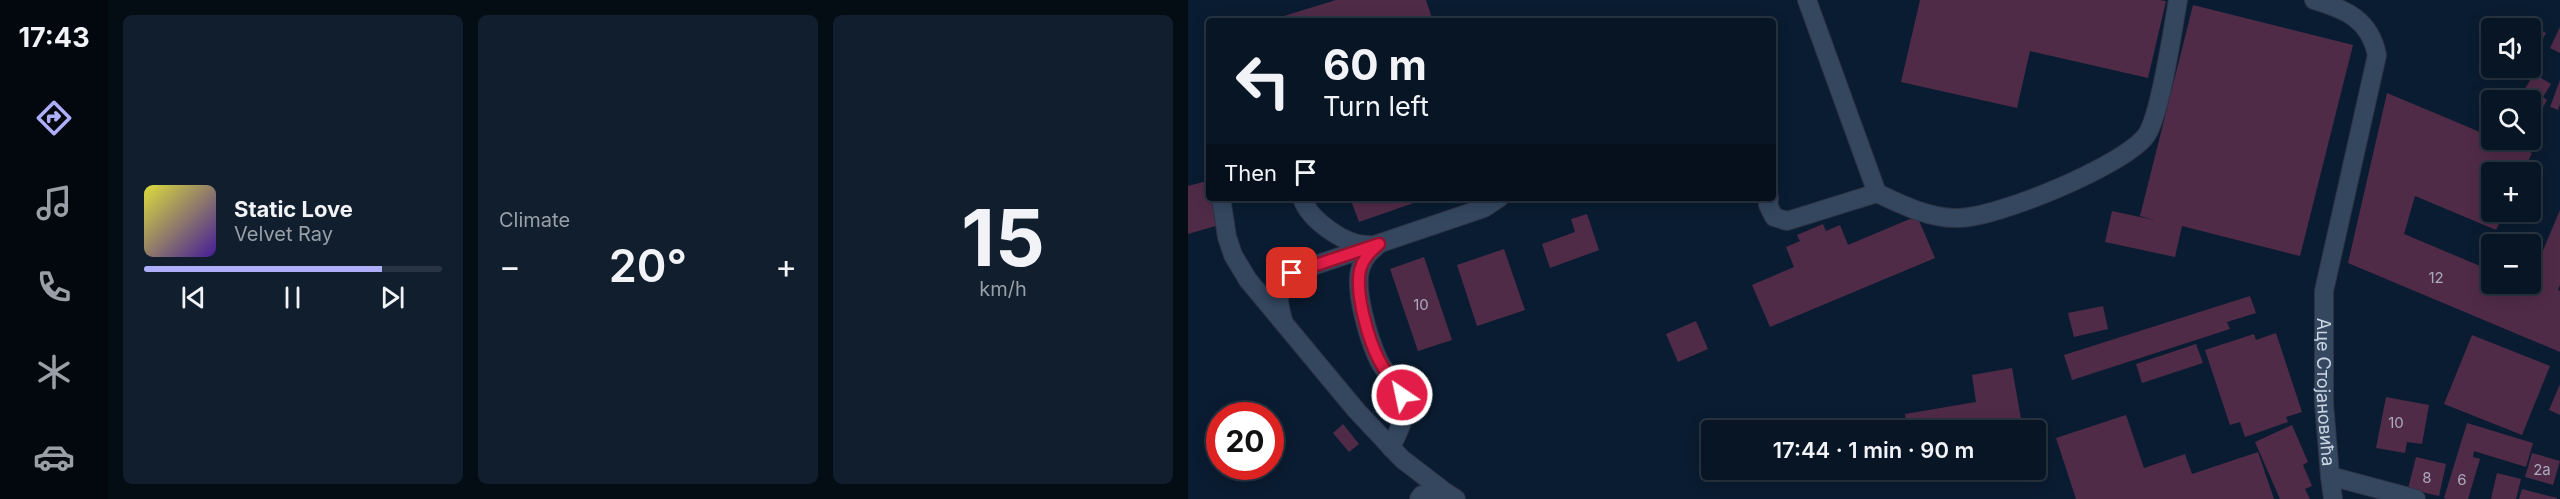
<!DOCTYPE html>
<html lang="en">
<head>
<meta charset="utf-8">
<style>
  :root { --surface:#081525; --page:#111e2d; --text:#f1f3f6; --muted:#989fa7; --line:#293442; --accent:#afaefa }
  body { margin:0; font-family:Inter,sans-serif; background:var(--page); color:var(--text); height:100vh; display:flex; flex-direction:column; font-size:22px; white-space:nowrap }
  * { box-sizing:border-box; margin:0 }
  p { font-size:20px; color:var(--muted) }
  .icon { flex:none; width:33px; height:33px; fill:none; stroke:currentColor; stroke-width:2; stroke-linecap:round; stroke-linejoin:round }
  .map { position:relative; flex:1; overflow:hidden }
  .details { display:flex; flex-direction:column; gap:15px; padding:15px; background:#040c14; width:1080px }
  .details>* { flex:none }
  .top-card { position:absolute; left:18px; top:18px; width:570px; height:183px; border-radius:6px; box-shadow:0 3px 15px #0003,0 0 0 2px var(--line); background:#081525; color:var(--text); overflow:hidden }
  .fabs { position:absolute; left:1293px; top:18px; display:grid; gap:12px }
  .fabs a { display:grid; place-items:center; width:60px; height:60px; border-radius:6px; background:var(--surface); box-shadow:0 3px 15px #0003,0 0 0 2px var(--line); font-size:30px }
  .speed { position:absolute; left:18px; top:402px; display:flex; gap:12px; font-size:30px; font-weight:700; text-align:center }
  .speed>* { display:grid; place-content:center; width:78px; height:78px; border-radius:50%; background:var(--surface); box-shadow:0 3px 15px #0003,0 0 0 2px var(--line); line-height:1 }
  .speed .limit { border:9px solid #d22; background:#fff; color:#111 }
  .pin { position:absolute; display:grid; place-items:center; width:51px; height:51px; color:#fff; margin:-26px; border-radius:12px; box-shadow:0 3px 9px #0006 }
  .me { position:absolute; width:66px; margin:-33px; rotate:326deg; stroke-linejoin:round; filter:drop-shadow(0 0 4px #0008) }
  .turn { display:flex; align-items:center; gap:21px; height:126px; padding:0 18px; font-size:27px }
  .turn .icon { width:78px; height:78px; stroke-width:2.5 }
  .turn b { display:block; font-size:42px; line-height:51px }
  .then { display:flex; align-items:center; height:57px; padding:0 18px; background:#0003; gap:12px; font-size:22px }
  .big { font-size:45px; font-weight:600; line-height:1.1 }
  .details .card { flex:1; display:flex; flex-direction:column; justify-content:center; gap:9px; min-width:0; padding:0 21px; border-radius:9px; background:var(--page) }
  .details .dial { align-items:center; gap:0 }
  .dial b { font-size:78px; line-height:1 }
  .song { display:flex; align-items:center; gap:18px }
  .cover { width:72px; height:72px; border-radius:9px; background:linear-gradient(135deg,hsl(60 70% 55%),hsl(260 70% 35%)) }
  .played { height:6px; border-radius:3px; background:linear-gradient(90deg,var(--accent) 80%,var(--line) 80%) }
  .keys { display:flex; justify-content:space-around; direction:ltr }
  .heat { display:flex; justify-content:space-between; align-items:center; font-size:33px; direction:ltr }
  .details .tiles { flex:1; display:grid; gap:15px; grid-template-columns:repeat(3,1fr) }
  .trip { position:absolute; left:513px; top:420px; width:345px; height:60px; border-radius:6px; background:var(--surface); box-shadow:0 3px 15px #0003,0 0 0 2px var(--line); font-weight:600; line-height:60px; text-align:center }
  main { display:flex; flex:1; min-height:0 }
  .tabs { display:flex; flex-direction:column; width:108px; justify-content:space-around; align-items:center; background:#03080f; color:var(--muted) }
  .tabs .icon { width:42px; height:42px }
  .tabs .selected { color:var(--accent) }
  .tabs b { font-size:27px; color:var(--text) }
  .map>svg:first-child { display:block }
  .building { fill:#502b48 }
  .lines { fill:none; stroke-linecap:round; stroke-linejoin:round }
  .minor-casing { stroke:#2d3345; stroke-width:20 }
  .minor { stroke:#34475f; stroke-width:18 }
  .route-casing { stroke:#92132f; stroke-width:15 }
  .route { stroke:#e11d48; stroke-width:10 }
  .labels { text-anchor:middle; dominant-baseline:central; stroke-width:6; stroke-linejoin:round; paint-order:stroke }
  .number-label { font-size:15px; fill:#acabbe }
  .street-label { font-size:18px; fill:#cbd6e5; stroke:#02060f }
</style>
</head>
<body>
<main>
<nav class="tabs">
<b>17:43</b>
<svg class="icon selected" aria-label="directions" viewBox="0 0 24 24"><path d="M12 3l9 9-9 9-9-9zM9 14v-3h6M13 9l2 2-2 2"/></svg>
<svg class="icon" aria-label="music" viewBox="0 0 24 24"><path d="M9 18V5l10-2v13"/><circle cx="6" cy="18" r="3"/><circle cx="16" cy="16" r="3"/></svg>
<svg class="icon" aria-label="phone" viewBox="0 0 24 24"><path d="M5 4h4l2 5-3 2q2 4 5 5l2-3 5 2v4C11 20 4 13 5 4z"/></svg>
<svg class="icon" aria-label="climate" viewBox="0 0 24 24"><path d="M12 3v18M4 7l16 10M4 17L20 7"/></svg>
<svg class="icon" aria-label="car" viewBox="0 0 24 24"><path d="M5 17H2v-5l4-1 3-4h7l3 4 3 1v5h-3M9 17h6M6 11h13"/><circle cx="7" cy="17" r="2"/><circle cx="17" cy="17" r="2"/></svg>
</nav>
<section class="details">
<div class="tiles">
<div class="card">
<div class="song"><i class="cover"></i><div><b>Static Love</b><p>Velvet Ray</p></div></div>
<div class="played"></div>
<div class="keys"><svg class="icon" aria-label="previous" viewBox="0 0 24 24"><path d="M18 5L8 12l10 7zM5 5v14"/></svg><svg class="icon" aria-label="pause" viewBox="0 0 24 24"><path d="M8 5v14M16 5v14"/></svg><svg class="icon" aria-label="next" viewBox="0 0 24 24"><path d="M6 5l10 7-10 7zM19 5v14"/></svg></div>
</div>
<div class="card"><p>Climate</p>
<div class="heat"><a>−</a><b class="big">20°</b><a>+</a></div>
</div>
<div class="card dial"><b>15</b><p>km/h</p></div>
</div>
</section>
<div class="map">
<svg width="1372" height="499" viewBox="0 0 1372 499">
  <rect width="100%" height="100%" fill="#0a1c31"/>
  <path class="building" d="M148,0h90l7,21h-148l-1,-5z
    M732,0h240l6,1 -18,77 -118,-27 -13,57 -116,-26z
    M1005,5l160,40 -53,211 -118,-30 -7,31 -70,-15 7,-31 42,9 -14,-4z
    M1346,26l12,7 -16,30v-31z
    M1372,27v26l-10,-5z
    M1346,74l17,10 -8,13 4,3 -9,16 -8,-5v-11h-12z
    M1372,80v24l-2,6 -8,-3z
    M1199,93l105,44v3h5l35,13 -9,19h-31v40h13l-9,18 -81,-34 -11,38 88,37v13h30l6,2 32,-76v75l-2,5 2,1v61l-212,-89z
    M19,181l2,17h3l7,27 -31,9v-48z
    M162,198h78l-69,24z
    M399,214l12,36 -49,18 -8,-24 33,-12 -4,-13z
    M729,216l18,42 -165,69 -18,-42 42,-18 -8,-20 14,-6 -3,-6 26,-11 3,7 14,-6 8,20z
    M316,249l21,61 -48,16 -20,-61z
    M236,257l28,83 -34,11 -28,-82z
    M1062,296l6,17 -29,9 3,7 -158,51 -8,-25z
    M915,306l5,23 -34,8 -6,-24z
    M508,321l12,28 -30,13 -12,-28z
    M1088,333l26,79 -16,5 2,5 -43,15 -5,-15 -10,3 -25,-75 49,-16 2,6z
    M1284,335l78,31 -28,69 -78,-31z
    M1008,344l7,19 -61,20 -6,-19z
    M824,368l11,62h-116l-2,-16 71,-12 -4,-27z
    M1372,384v31l-11,-5z
    M1198,397l43,8 -7,39 -15,-2 -2,11 -29,-5z
    M938,415l18,53 41,-14 7,20 66,-22 16,47h-198l-20,-61z
    M1279,423l66,20 -7,24 -52,-16 -1,6 7,2 -12,40h-21l-3,-1z
    M155,424l16,20 -10,8 -16,-19z
    M1104,425l16,37 -5,3 9,21 -7,3 5,10h-30l-25,-57z
    M1344,453l28,8 -7,24 -28,-8z
    M1228,457l30,7 -7,32 -31,-7z
    M1309,473l24,6 -5,20h-25z
    M1334,489l35,9v1h-38z"/>
  <g class="lines">
    <g class="minor-casing">
      <g id="minor">
        <path d="M619,0l70,193c25,12 54,26 82,25 40,-1 161,-51 186,-81 15,-17 28,-110 33,-137"/>
        <path id="s1" d="M1126,0c32,9 56,20 63,55l-53,236v112l6,73 86,23"/>
        <path d="M33,198l6,39 6,18 15,25 108,130 46,49 43,33"/>
        <path d="M114,198c7,22 44,48 67,47"/>
        <path d="M581,198l-1,7 6,12 13,4 90,-28"/>
        <path d="M190,245c-7,6 -14,12 -17,22 -8,21 8,73 18,94 7,14 24,27 26,43 2,13 -9,31 -14,44"/>
        <path d="M95,320c-6,-21 -7,-32 9,-47l192,-65 15,-10"/>
        <path d="M1142,476l3,23"/>
        <path d="M231,499l3,-4 23,-3 11,7"/>
      </g>
    </g>
    <use href="#minor" class="minor"/>
  </g>
  <g class="lines">
    <g class="route-casing">
      <path id="route" d="M104,273l87,-29c-8,7 -16,14 -19,26 -5,23 8,69 19,90 6,12 16,23 23,35"/>
    </g>
    <use href="#route" class="route"/>
  </g>
  <g class="labels">
    <g class="number-label">
      <text x="1248" y="277">12</text>
      <text x="233" y="304">10</text>
      <text x="1208" y="422">10</text>
      <text x="1354" y="469">2a</text>
      <text x="1239" y="477">8</text>
      <text x="1274" y="479">6</text>
    </g>
    <g class="street-label">
      <text stroke="none"><textPath href="#s1" startOffset="432">Аце Стојановића</textPath></text>
    </g>
  </g>
</svg>
<div class="fabs">
<a><svg class="icon" aria-label="sound" viewBox="0 0 24 24"><path d="M4 9h4l5-4v14l-5-4H4zM17 9q2 3 0 6"/></svg></a>
<a><svg class="icon" aria-label="search" viewBox="0 0 24 24"><circle cx="10" cy="10" r="6"/><path d="M15 15l6 6"/></svg></a>
<a>+</a>
<a>−</a>
</div>
<div class="speed"><div class="limit">20</div></div>
<div class="pin" style="left:104px;top:273px;background:#d93025"><svg class="icon" aria-label="arrive" viewBox="0 0 24 24"><path d="M6 21V4h12l-3 4 3 4H6"/></svg></div>
<svg class="me" style="left:214px;top:395px" viewBox="-20 -20 40 40"><circle r="17" fill="#e11d48" stroke="#fff" stroke-width="3"/><path d="M0-11L8 9 0 5-8 9z" fill="#fff"/></svg>
<div class="trip">17:44 · 1 min · 90 m</div>
<div class="top-card">
<div class="turn"><svg class="icon" aria-label="left" viewBox="0 0 24 24"><path d="M17 20v-9H6M10 6l-5 5 5 5"/></svg><div><b>60 m</b>Turn left</div></div>
<div class="then">Then<svg class="icon" aria-label="arrive" viewBox="0 0 24 24"><path d="M6 21V4h12l-3 4 3 4H6"/></svg></div>
</div>
</div>
</main>
</body>
</html>
